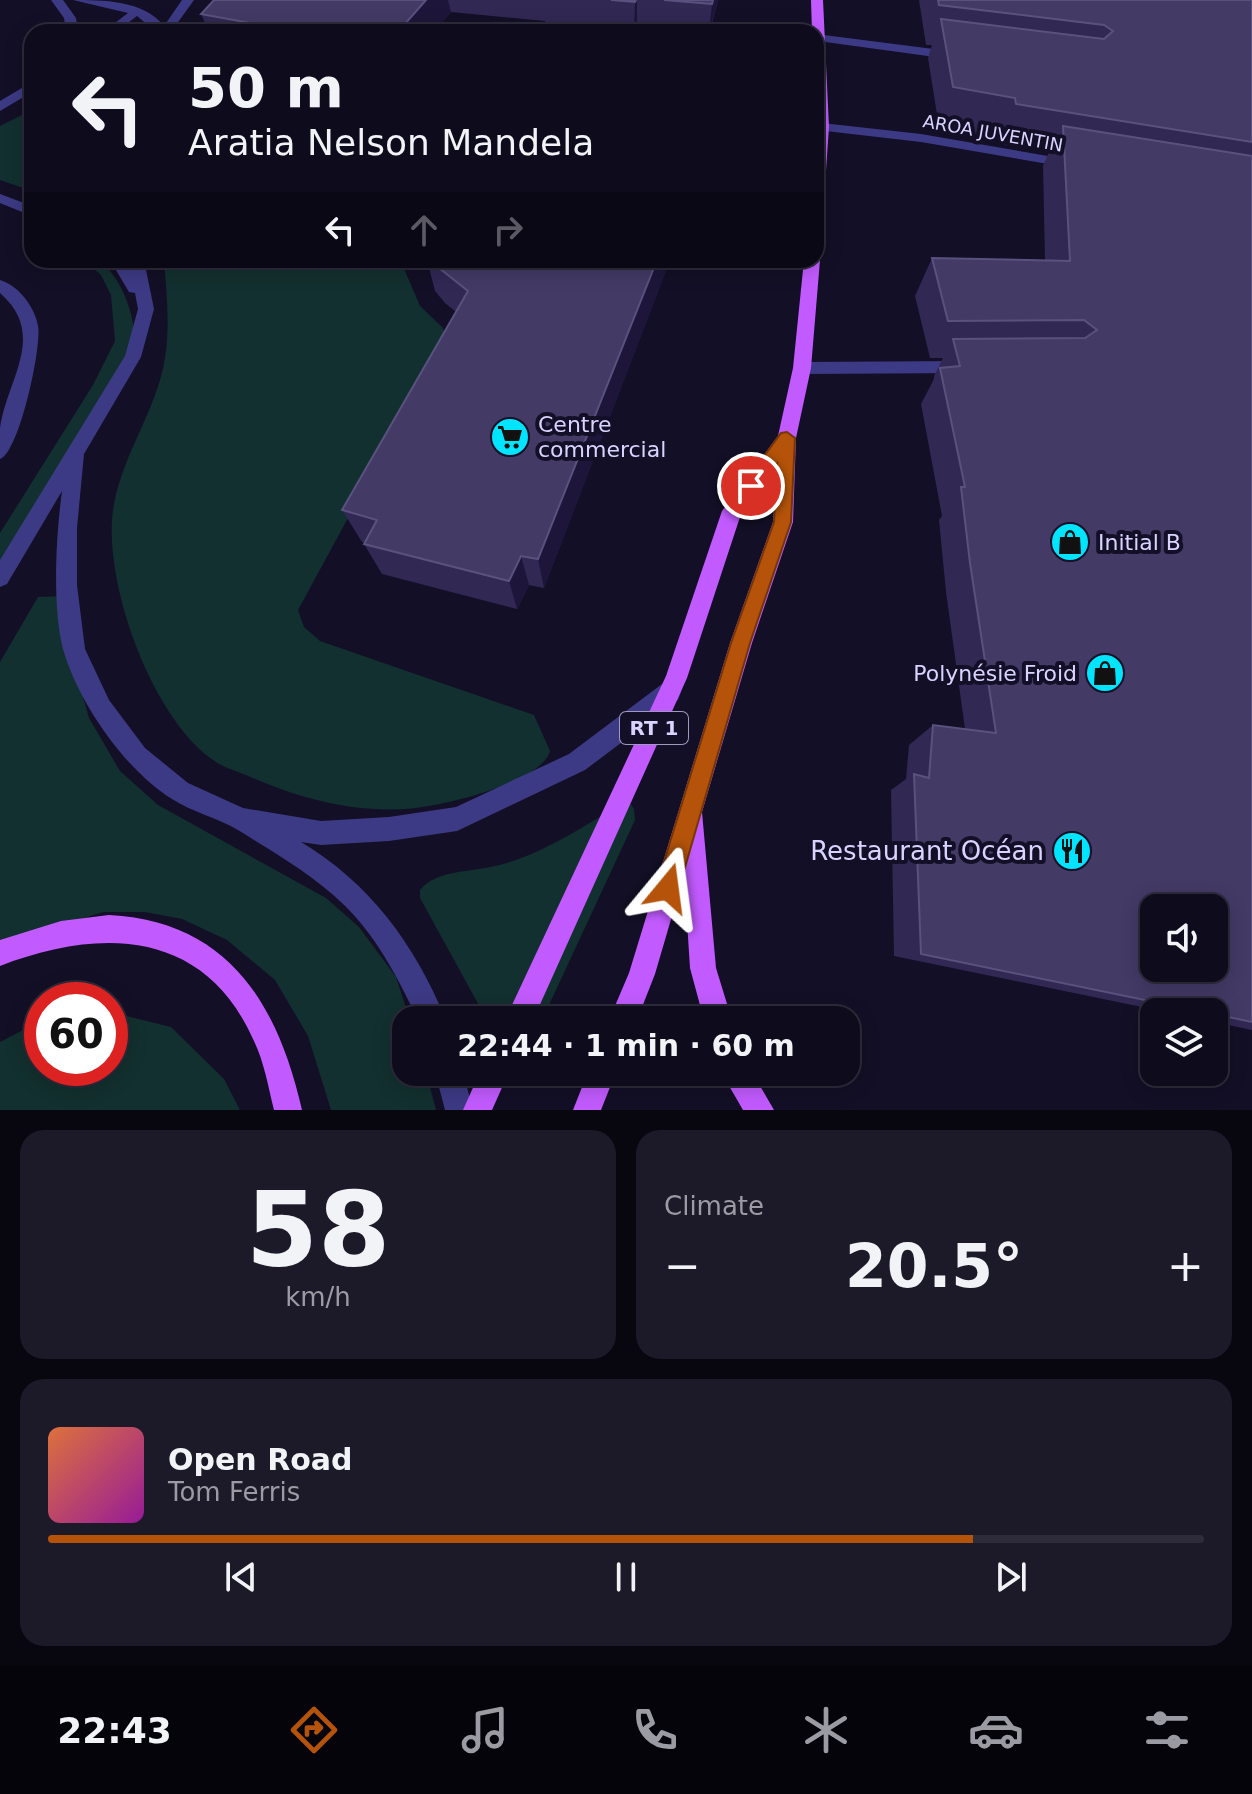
<!DOCTYPE html>
<html lang="en">
<head>
<meta charset="utf-8">
<style>
  :root { --surface:#0e0b1c; --page:#1c1929; --text:#f1f3f6; --muted:#9b9ba3; --line:#2e2b3b; --accent:#b45309 }
  body { margin:0; font-family:"DejaVu Sans",sans-serif; background:var(--page); color:var(--text); height:100vh; display:flex; flex-direction:column; font-size:30px; white-space:nowrap }
  * { box-sizing:border-box; margin:0 }
  p { font-size:26px; color:var(--muted) }
  .icon { flex:none; width:44px; height:44px; fill:none; stroke:currentColor; stroke-width:2; stroke-linecap:round; stroke-linejoin:round }
  .map { position:relative; height:1110px; overflow:hidden }
  .sheet { display:flex; flex-direction:column; gap:20px; padding:20px; background:#08060f; flex:1 }
  .sheet>* { flex:none }
  .top-card { position:absolute; left:24px; top:24px; width:800px; height:244px; border-radius:24px; box-shadow:0 4px 20px #0003,0 0 0 2px var(--line); background:#0e0b1c; color:var(--text); overflow:hidden }
  .fabs { position:absolute; left:1140px; top:894px; display:grid; gap:16px }
  .fabs a { display:grid; place-items:center; width:88px; height:88px; border-radius:16px; background:var(--surface); box-shadow:0 4px 20px #0003,0 0 0 2px var(--line); font-size:40px }
  .speed { position:absolute; left:24px; top:982px; display:flex; gap:16px; font-size:40px; font-weight:700; text-align:center }
  .speed>* { display:grid; place-content:center; width:104px; height:104px; border-radius:50%; background:var(--surface); box-shadow:0 4px 20px #0003,0 0 0 2px var(--line); line-height:1 }
  .speed .limit { border:12px solid #d22; background:#fff; color:#111 }
  .pin { position:absolute; display:grid; place-items:center; width:68px; height:68px; color:#fff; margin:-34px; border:4px solid #fff; border-radius:50%; box-shadow:0 2px 8px #0007 }
  .me { position:absolute; width:88px; margin:-44px; rotate:16deg; stroke-linejoin:round; filter:drop-shadow(0 0 6px #0008) }
  .turn { display:flex; align-items:center; gap:28px; height:168px; padding:0 32px; font-size:36px }
  .turn .icon { width:104px; height:104px; stroke-width:2.5 }
  .turn b { display:block; font-size:56px; line-height:68px }
  .lanes { display:flex; align-items:center; height:76px; padding:0 32px; background:#0003; justify-content:center; gap:40px; direction:ltr }
  .lanes .off { opacity:.35 }
  .big { font-size:60px; font-weight:700; line-height:1.1 }
  .sheet .widget { flex:1; display:flex; flex-direction:column; justify-content:center; gap:12px; min-width:0; padding:0 28px; border-radius:24px; background:var(--page) }
  .sheet .dial { align-items:center; gap:0 }
  .dial b { font-size:104px; line-height:1 }
  .song { display:flex; align-items:center; gap:24px }
  .cover { width:96px; height:96px; border-radius:12px; background:linear-gradient(135deg,hsl(20 70% 55%),hsl(300 70% 35%)) }
  .played { height:8px; border-radius:4px; background:linear-gradient(90deg,var(--accent) 80%,var(--line) 80%) }
  .keys { display:flex; justify-content:space-around; direction:ltr }
  .heat { display:flex; justify-content:space-between; align-items:center; font-size:44px; direction:ltr }
  .sheet .tiles { flex:1; display:grid; gap:20px; grid-template-columns:1fr 1fr }
  .widget:last-child { grid-column:span 2 }
  .trip { position:absolute; left:392px; top:1006px; width:468px; height:80px; border-radius:24px; background:var(--surface); box-shadow:0 4px 20px #0003,0 0 0 2px var(--line); font-weight:700; line-height:80px; text-align:center }
  .tab-bar { display:flex; height:128px; justify-content:space-around; align-items:center; background:#06040b; color:var(--muted) }
  .tab-bar .icon { width:56px; height:56px }
  .tab-bar .active { color:var(--accent) }
  .tab-bar b { font-size:36px; color:var(--text) }
  .map>svg:first-child { display:block }
  .green { fill:#12302f }
  .lines { fill:none; stroke-linecap:round; stroke-linejoin:round }
  .minor { fill:#3d3a85; fill-rule:evenodd }
  .major { fill:#c25bff; fill-rule:evenodd }
  .wall { fill:#312854 }
  .shaded-wall { fill:#1d163a }
  .building { fill:#433a66; stroke:#5a527e; stroke-width:2; fill-rule:evenodd }
  .route { fill:#b45309; stroke:#753606; stroke-width:2 }
  .labels { text-anchor:middle; dominant-baseline:central; stroke-width:8; stroke-linejoin:round; paint-order:stroke }
  .far-street-label { font-size:18px; fill:#d9d4ff; stroke:#130f26 }
  .shield { fill:#130f26; stroke:#9e99be; stroke-width:2 }
  .shield-label { font-size:20px; font-weight:bold; fill:#d9d4ff }
  .poi-label { font-size:22px; fill:#d9d4ff; stroke:#130f26; text-anchor:start }
  .near-poi-label { font-size:26px; fill:#d9d4ff; stroke:#130f26; text-anchor:end }
</style>
</head>
<body>
<div class="map">
<svg width="1252" height="1110" viewBox="0 0 1252 1110">
  <rect width="100%" height="100%" fill="#130f26"/>
  <path class="green" d="M32,110v27l-3,2 3,3v49l-32,-11v-54z
    M83,260h17c23,22 31,47 36,78l-136,235v-40l93,-148 22,-44 -4,-46 -10,-20z
    M164,260h235l3,4 18,42 23,22 3,10 -148,272 6,17 16,14 214,74 16,36c-8,29 -88,49 -116,54 -63,13 -130,-4 -188,-30 -10,-4 -24,-8 -33,-15 -61,-42 -110,-177 -100,-250 7,-47 34,-86 47,-130 12,-41 7,-79 4,-120z
    M64,596l6,54 19,68 31,53 38,34 168,93 33,29 37,50 14,43h-4v52h20l10,38h-105l-23,-74 -33,-56 -48,-40 -45,-21 -37,-7h-42l-64,20 -39,18v-288l38,-65z
    M628,800l6,9 1,11 -93,200h-55l-67,-122v-8c16,-20 51,-18 75,-24 48,-11 90,-41 133,-66z
    M110,1012l61,15 53,52 16,31h-240v-68l23,-12 19,-4v42h68z"/>
  <g class="lines">
    <path class="minor" d="M51,0h12l13,18 2,14h-12l-2,-14z
      M73,0c29,0 71,0 91,26l18,-26h12l-23,32h-15l-19,-16 -21,16h-13l25,-19z
      M816,34l141,18 6,4 -6,4 -139,-19z
      M32,82v10l-32,19v-10z
      M822,123l99,11 150,26 7,4 -7,4 -150,-26 -104,-12v-6z
      M0,194l32,12v10l-32,-13z
      M110,260h16l4,6 -2,-6h16l10,49 -13,48 -57,97 -7,74v57l8,64 24,51 36,48 43,35 55,25 78,13 68,-4 67,-10 113,-53 93,-70 8,-3 8,3 3,8 -3,8 -93,70 -128,61 -68,10 -68,4 -20,-3c70,42 114,103 145,178h-28c-20,-42 -42,-85 -76,-117 -30,-29 -69,-51 -104,-73 -20,-12 -46,-18 -66,-31 -47,-29 -94,-97 -109,-150 -11,-43 -7,-114 -1,-158l-55,93 -7,3v-27l125,-204 13,-47 -3,-16 -6,-1z
      M0,280c18,5 35,27 38,46 4,21 -19,127 -38,133 0,-10 0,-21 0,-31 7,-49 48,-93 0,-135z
      M966,361l9,6 -9,6 -164,1 -9,-6 9,-6z
      M435,1072h28l10,38h-28z"/>
    <path class="major" d="M811,0h12l6,127 -6,87 -7,5v-187h-4z
      M816,256l4,4 -9,108 -15,70 -3,84 -41,121 -50,169 14,156 16,52h-28l-14,-52 -6,-93 -29,99 -18,46h-28l20,-47 101,-330 43,-121 3,-56 -35,48 -54,164 -154,342h-28l161,-344 56,-165 56,-75 15,-68 11,-108h12z
      M109,915c120,6 169,90 193,195h-28c-6,-24 -10,-49 -21,-71 -50,-111 -154,-111 -253,-73v-26l61,-19z
      M480,1072h29l-17,38h-29z
      M588,1072h28l-15,38h-28z
      M721,1072h31l22,38h-31z"/>
  </g>
  <path class="wall" d="M214,0h504l-8,32h-113l-51,-5 -1,-6 -94,-9 -17,20h-225l-8,-18z
    M919,0h333v1030l-38,-8v-10h-48l-272,-56 -3,-166 15,-11 3,-34 24,-20 32,4 -19,-137 -7,-72 3,-4 -21,-112 13,-25v-3l9,-18h-13l-15,-62 17,-38 113,2 -2,-94 6,-14 -51,-8 -1,-6 -58,-11 -11,-69 4,-13h-6z
    M427,260h243l-126,328 -15,-3 -12,24 -135,-35 -18,-30 1,-2h-3l-20,-32 114,-198 -11,-9 -10,-12z"/>
  <path class="shaded-wall" d="M426,0h22l3,12 -17,20h-36z
    M636,0h1v31l-3,1 1,-30z
    M713,0h5l-9,32 3,-28z
    M657,260h13l-126,328 -6,-29z
    M521,556l8,29 -12,24 -8,-28z"/>
  <path class="building" d="M214,0h212l-28,32h-98l-99,-18z
    M611,0h25l-1,2z
    M664,0h49l-1,4z
    M938,0h314v142l-236,-38 -1,-6 -62,-11 -12,-68 163,20 9,-8 -9,-6 -165,-20z
    M1063,126l189,30v866l-38,-8v-2h-11l-282,-58 -7,-180 15,4 4,-53 63,8 -26,-170 -9,-76h4l-25,-119 20,-2 -7,-27 132,-1 12,-8 -13,-10 -136,1 -16,-63 138,3zM1154,908h60v60h-60z
    M431,260h226l-119,299 -17,-3 -12,25 -145,-37 13,-24 -35,-10 126,-219 -34,-27z"/>
  <path class="route" d="M787,432l8,6 -4,84 -41,121 -71,245 -3,8 -8,3 -9,-3 -3,-8 75,-245 43,-121 3,-58 -20,27 -6,2 -9,-7 39,-53z"/>
  <defs>
    <g id="supermarket-disc" transform="scale(2)"><circle r="9.5" fill="#00e5ff" stroke="#130f26"/><path d="M-6-5.5h2.5l.6 2H6L4.5 2H-2.5L-4.4-4H-6ZM-1.5 3.2a1.3 1.3 0 1 0 .1 0ZM3 3.2a1.3 1.3 0 1 0 .1 0Z" fill="#111"/></g>
    <g id="shop-disc" transform="scale(2)"><circle r="9.5" fill="#00e5ff" stroke="#130f26"/><path d="M-5-2.5h2.3a2.7 3.5 0 0 1 5.4 0H5L5.5 6h-11ZM-1.5-2.5h3a1.5 2.3 0 0 0-3 0Z" fill="#111"/></g>
    <g id="restaurant-disc" transform="scale(2)"><circle r="9.5" fill="#00e5ff" stroke="#130f26"/><path d="M-5-6h1v4h1v-4h1v4h1v-4h1v5L-1.5 .5V6h-2V.5L-5-1ZM5-6V6H3V1.5H1.5Q1.5-4 5-6Z" fill="#111"/></g>
  </defs>
  <g fill-rule="evenodd">
    <use href="#supermarket-disc" x="510" y="437"/>
    <use href="#shop-disc" x="1070" y="542"/>
    <use href="#shop-disc" x="1105" y="673"/>
    <use href="#restaurant-disc" x="1072" y="851"/>
  </g>
  <g class="labels">
    <g class="far-street-label">
      <text transform="translate(993 133) rotate(10)">AROA JUVENTIN</text>
    </g>
    <rect class="shield" x="620" y="712" width="68" height="32" rx="6"/>
    <g class="shield-label">
      <text x="654" y="728">RT 1</text>
    </g>
    <g class="poi-label">
      <text x="538" y="424">Centre<tspan x="538" dy="25">commercial</tspan></text>
      <text x="1098" y="542">Initial B</text>
      <text x="1077" y="673" text-anchor="end">Polynésie Froid</text>
    </g>
    <g class="near-poi-label">
      <text x="1044" y="851">Restaurant Océan</text>
    </g>
  </g>
</svg>
<div class="fabs">
<a><svg class="icon" aria-label="sound" viewBox="0 0 24 24"><path d="M4 9h4l5-4v14l-5-4H4zM17 9q2 3 0 6"/></svg></a>
<a><svg class="icon" aria-label="layers" viewBox="0 0 24 24"><path d="M12 4l9 5-9 5-9-5zM3 14l9 5 9-5"/></svg></a>
</div>
<div class="speed"><div class="limit">60</div></div>
<div class="pin" style="left:751px;top:486px;background:#d93025"><svg class="icon" aria-label="arrive" viewBox="0 0 24 24"><path d="M6 21V4h12l-3 4 3 4H6"/></svg></div>
<svg class="me" style="left:668px;top:888px" viewBox="-20 -20 40 40"><path d="M0-17L14 15 0 8-14 15z" fill="#b45309" stroke="#fff" stroke-width="4"/></svg>
<div class="trip">22:44 · 1 min · 60 m</div>
<div class="top-card">
<div class="turn"><svg class="icon" aria-label="left" viewBox="0 0 24 24"><path d="M17 20v-9H6M10 6l-5 5 5 5"/></svg><div><b>50 m</b>Aratia Nelson Mandela</div></div>
<div class="lanes"><svg class="icon" aria-label="left" viewBox="0 0 24 24"><path d="M17 20v-9H6M10 6l-5 5 5 5"/></svg><svg class="icon off" aria-label="ahead" viewBox="0 0 24 24"><path d="M12 20V5M6 11l6-6 6 6"/></svg><svg class="icon off" aria-label="right" viewBox="0 0 24 24"><path d="M7 20v-9h11M14 6l5 5-5 5"/></svg></div>
</div>
</div>
<section class="sheet">
<div class="tiles">
<div class="widget dial"><b>58</b><p>km/h</p></div>
<div class="widget"><p>Climate</p>
<div class="heat"><a>−</a><b class="big">20.5°</b><a>+</a></div>
</div>
<div class="widget">
<div class="song"><i class="cover"></i><div><b>Open Road</b><p>Tom Ferris</p></div></div>
<div class="played"></div>
<div class="keys"><svg class="icon" aria-label="previous" viewBox="0 0 24 24"><path d="M18 5L8 12l10 7zM5 5v14"/></svg><svg class="icon" aria-label="pause" viewBox="0 0 24 24"><path d="M8 5v14M16 5v14"/></svg><svg class="icon" aria-label="next" viewBox="0 0 24 24"><path d="M6 5l10 7-10 7zM19 5v14"/></svg></div>
</div>
</div>
</section>
<nav class="tab-bar">
<b>22:43</b>
<svg class="icon active" aria-label="directions" viewBox="0 0 24 24"><path d="M12 3l9 9-9 9-9-9zM9 14v-3h6M13 9l2 2-2 2"/></svg>
<svg class="icon" aria-label="music" viewBox="0 0 24 24"><path d="M9 18V5l10-2v13"/><circle cx="6" cy="18" r="3"/><circle cx="16" cy="16" r="3"/></svg>
<svg class="icon" aria-label="phone" viewBox="0 0 24 24"><path d="M5 4h4l2 5-3 2q2 4 5 5l2-3 5 2v4C11 20 4 13 5 4z"/></svg>
<svg class="icon" aria-label="climate" viewBox="0 0 24 24"><path d="M12 3v18M4 7l16 10M4 17L20 7"/></svg>
<svg class="icon" aria-label="car" viewBox="0 0 24 24"><path d="M5 17H2v-5l4-1 3-4h7l3 4 3 1v5h-3M9 17h6M6 11h13"/><circle cx="7" cy="17" r="2"/><circle cx="17" cy="17" r="2"/></svg>
<svg class="icon" aria-label="filters" viewBox="0 0 24 24"><path d="M4 7h16M4 17h16"/><circle cx="9" cy="7" r="2"/><circle cx="15" cy="17" r="2"/></svg>
</nav>
</body>
</html>
